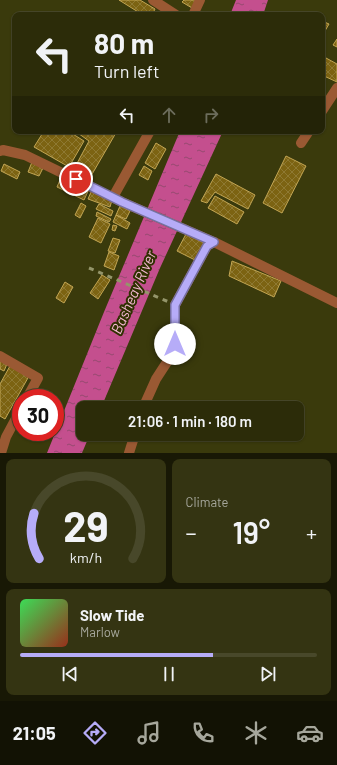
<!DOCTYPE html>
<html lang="en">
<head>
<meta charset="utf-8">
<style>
  :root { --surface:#2c2c09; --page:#343412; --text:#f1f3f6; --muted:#a6a79c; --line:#48482a; --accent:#b6acf8 }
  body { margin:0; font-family:Barlow,sans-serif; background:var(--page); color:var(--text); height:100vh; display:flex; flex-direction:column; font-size:15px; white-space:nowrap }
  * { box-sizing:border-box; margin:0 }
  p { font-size:13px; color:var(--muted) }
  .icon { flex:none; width:22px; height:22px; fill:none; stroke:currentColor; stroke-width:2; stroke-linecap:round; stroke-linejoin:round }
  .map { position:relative; height:453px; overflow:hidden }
  .panel { display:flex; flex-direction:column; gap:6px; padding:6px; background:#181805; flex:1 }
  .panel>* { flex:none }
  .top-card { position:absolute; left:12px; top:12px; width:313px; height:122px; border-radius:8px; box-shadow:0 1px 3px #0004,0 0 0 1px var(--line); background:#2c2c09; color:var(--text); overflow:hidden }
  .speed { position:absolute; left:12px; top:389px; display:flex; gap:8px; font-size:20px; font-weight:700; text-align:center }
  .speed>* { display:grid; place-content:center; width:52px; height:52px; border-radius:50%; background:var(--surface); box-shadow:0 1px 3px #0004,0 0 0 1px var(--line); line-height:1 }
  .speed .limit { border:6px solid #d22; background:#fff; color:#111 }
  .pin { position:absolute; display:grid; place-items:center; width:34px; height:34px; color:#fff; margin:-17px; border:2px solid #fff; border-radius:50%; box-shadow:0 1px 4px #0007 }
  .me { position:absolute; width:44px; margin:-22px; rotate:0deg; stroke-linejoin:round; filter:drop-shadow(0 0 3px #0008) }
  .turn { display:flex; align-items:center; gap:14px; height:84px; padding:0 16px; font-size:18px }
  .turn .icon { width:52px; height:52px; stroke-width:2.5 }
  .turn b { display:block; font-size:28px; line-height:34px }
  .lanes { display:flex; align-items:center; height:38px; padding:0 16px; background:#0003; justify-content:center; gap:20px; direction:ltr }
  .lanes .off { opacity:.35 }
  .big { font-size:30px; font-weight:600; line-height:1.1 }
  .panel .card { flex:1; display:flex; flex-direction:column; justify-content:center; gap:6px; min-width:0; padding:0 14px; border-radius:8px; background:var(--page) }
  .panel .dial { align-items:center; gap:0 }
  .dial svg { height:104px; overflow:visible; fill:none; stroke:var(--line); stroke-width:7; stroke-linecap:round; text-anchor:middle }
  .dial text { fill:var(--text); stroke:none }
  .song { display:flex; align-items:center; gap:12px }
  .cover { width:48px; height:48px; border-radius:6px; background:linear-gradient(135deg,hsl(130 70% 55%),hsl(10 70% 35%)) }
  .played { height:4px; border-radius:2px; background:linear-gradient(90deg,var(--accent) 65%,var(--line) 65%) }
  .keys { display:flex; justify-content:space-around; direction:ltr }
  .heat { display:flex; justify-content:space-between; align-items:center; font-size:22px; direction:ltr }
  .panel .tiles { flex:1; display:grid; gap:6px; grid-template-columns:1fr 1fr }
  .card:last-child { grid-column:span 2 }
  .trip { position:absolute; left:76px; top:401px; width:228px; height:40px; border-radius:8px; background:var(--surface); box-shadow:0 1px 3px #0004,0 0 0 1px var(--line); font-weight:600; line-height:40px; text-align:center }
  .tabs { display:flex; height:64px; justify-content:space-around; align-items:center; background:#121204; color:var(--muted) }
  .tabs .icon { width:28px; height:28px }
  .tabs .selected { color:var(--accent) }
  .tabs b { font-size:18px; color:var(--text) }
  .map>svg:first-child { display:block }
  .water { fill:url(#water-ripples) }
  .building { fill:url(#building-cross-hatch); stroke:#c2a553 }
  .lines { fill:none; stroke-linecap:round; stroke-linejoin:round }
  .minor { stroke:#9a5933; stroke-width:10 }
  .tertiary { stroke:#9a5933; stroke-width:10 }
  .rail { stroke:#94956a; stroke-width:3; stroke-dasharray:5 5; stroke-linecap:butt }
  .route-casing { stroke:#7670a1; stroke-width:10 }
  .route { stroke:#b6acf8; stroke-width:7 }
  .labels { text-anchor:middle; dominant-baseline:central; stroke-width:4; stroke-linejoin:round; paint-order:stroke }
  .water-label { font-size:15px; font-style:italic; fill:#f5b9d4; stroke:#303001 }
</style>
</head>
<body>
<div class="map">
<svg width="337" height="453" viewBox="0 0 337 453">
  <defs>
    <pattern id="water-ripples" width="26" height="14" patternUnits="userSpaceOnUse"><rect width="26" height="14" fill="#c44f8e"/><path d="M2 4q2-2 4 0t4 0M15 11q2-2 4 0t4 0" fill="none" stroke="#964a6f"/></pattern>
    <pattern id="building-cross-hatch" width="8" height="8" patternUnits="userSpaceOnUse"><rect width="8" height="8" fill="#7c6312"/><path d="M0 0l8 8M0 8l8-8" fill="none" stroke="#8e7932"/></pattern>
  </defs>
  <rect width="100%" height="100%" fill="#3a3a0c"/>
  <path class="water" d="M236,0h32l-5,15h-33z
    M180,131h43l-63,137 -59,140h-18v26h7l-8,19h-35l57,-141z"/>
  <path class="building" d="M119,0h21l15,9 -3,6h-9z
    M184,0h19l-6,11 -15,-9z
    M322,21l7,3 -7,12z
    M337,39v8l-4,-2z
    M326,58l11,6v18l-15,-7v-10z
    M44,131h24l16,10 -15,26 -35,-20z
    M75,131h42l-26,45 -16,-9 14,-26z
    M156,143l10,6 -11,20 -10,-6z
    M286,156l20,10 -24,47 -19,-10z
    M32,162l12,4 -5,10 -11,-4z
    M4,164l16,8 -3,7 -16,-8z
    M144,166l8,5 -4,9 -9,-5z
    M216,174l39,21 -7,14 -33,-17 -8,11 -6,-2z
    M62,175l28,12 -6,13 -27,-13z
    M91,192l21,8 -2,7 -22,-8z
    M215,196l29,16 -7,12 -29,-16z
    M81,203l5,3 -6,12 -5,-3z
    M99,204l14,7 -2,5 -15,-7z
    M120,206l10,5 -4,8 -10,-4z
    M97,212l14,7 -2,3 -13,-6z
    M116,215l14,8 -3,6 -14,-7z
    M98,218l12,6 -9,19 -12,-6z
    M113,225l4,1 -2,5 -3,-1z
    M186,234l18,9 -9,17 -18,-9z
    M113,238l7,2 -5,13 -7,-2z
    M109,252l10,4 -5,14 -10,-4z
    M232,261l49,20 -7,16 -45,-21z
    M102,275l8,5 -12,19 -8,-6z
    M65,282l8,5 -9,16 -8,-5z
    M0,360l7,4 -3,7 -4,-2z
    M10,366l19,10 -24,43 -5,-3v-32z"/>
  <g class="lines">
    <path class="minor" d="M153,0l23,15
      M193,15l7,-15
      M322,111l15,-23
      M301,143l8,-12
      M113,197l37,-66
      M0,356l38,22 -11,20
      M143,408l13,-29 13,-20 6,-15v-39l32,-59 7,-4
      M1,453l5,-16 15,-28
      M129,453l6,-19"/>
    <path class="tertiary" d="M0,151l3,-1 22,5 97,47 92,40 123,61"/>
    <path class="rail" d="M89,268l80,34"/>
  </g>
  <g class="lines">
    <g class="route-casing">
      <path id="route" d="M76,179l46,23 92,40 -7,4 -32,59v39"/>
    </g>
    <use href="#route" class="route"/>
  </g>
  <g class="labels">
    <g class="water-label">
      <text transform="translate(133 292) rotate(-66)">Basheay River</text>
    </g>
  </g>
</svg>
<div class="speed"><div class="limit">30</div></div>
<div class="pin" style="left:76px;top:179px;background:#d93025"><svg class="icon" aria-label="arrive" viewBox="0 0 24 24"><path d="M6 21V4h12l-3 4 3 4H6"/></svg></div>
<svg class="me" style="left:175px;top:344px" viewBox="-20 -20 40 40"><circle r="19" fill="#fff"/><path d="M0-13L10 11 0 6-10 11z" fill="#b6acf8"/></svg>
<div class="trip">21:06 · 1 min · 180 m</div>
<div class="top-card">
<div class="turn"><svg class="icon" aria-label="left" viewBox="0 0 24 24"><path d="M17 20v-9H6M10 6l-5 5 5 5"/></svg><div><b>80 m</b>Turn left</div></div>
<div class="lanes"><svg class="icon" aria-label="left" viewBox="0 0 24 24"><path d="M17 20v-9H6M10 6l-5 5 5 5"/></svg><svg class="icon off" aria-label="ahead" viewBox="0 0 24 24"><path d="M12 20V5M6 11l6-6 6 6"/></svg><svg class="icon off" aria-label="right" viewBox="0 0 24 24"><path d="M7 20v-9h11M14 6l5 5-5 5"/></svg></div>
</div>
</div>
<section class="panel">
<div class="tiles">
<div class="card dial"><svg viewBox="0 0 100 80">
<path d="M14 69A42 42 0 1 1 86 69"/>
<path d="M14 69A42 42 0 0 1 10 34" stroke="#b6acf8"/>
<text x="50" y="56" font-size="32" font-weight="700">29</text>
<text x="50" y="72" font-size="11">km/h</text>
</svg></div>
<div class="card"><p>Climate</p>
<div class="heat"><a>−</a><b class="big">19°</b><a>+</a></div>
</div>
<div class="card">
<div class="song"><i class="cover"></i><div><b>Slow Tide</b><p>Marlow</p></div></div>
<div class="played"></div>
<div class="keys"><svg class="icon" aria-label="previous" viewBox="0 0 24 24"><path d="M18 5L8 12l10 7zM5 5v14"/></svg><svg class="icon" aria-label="pause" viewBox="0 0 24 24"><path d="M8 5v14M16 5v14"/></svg><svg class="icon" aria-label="next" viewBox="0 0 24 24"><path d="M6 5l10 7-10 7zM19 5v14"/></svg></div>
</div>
</div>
</section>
<nav class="tabs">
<b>21:05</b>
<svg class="icon selected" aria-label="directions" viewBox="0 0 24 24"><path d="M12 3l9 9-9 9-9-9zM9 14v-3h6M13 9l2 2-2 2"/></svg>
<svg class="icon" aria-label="music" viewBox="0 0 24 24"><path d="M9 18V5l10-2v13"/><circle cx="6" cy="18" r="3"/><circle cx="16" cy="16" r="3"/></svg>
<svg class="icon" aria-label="phone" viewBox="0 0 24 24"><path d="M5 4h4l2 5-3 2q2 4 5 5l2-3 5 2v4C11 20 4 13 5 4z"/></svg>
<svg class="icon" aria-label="climate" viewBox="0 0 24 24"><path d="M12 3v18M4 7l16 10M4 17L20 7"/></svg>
<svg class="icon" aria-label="car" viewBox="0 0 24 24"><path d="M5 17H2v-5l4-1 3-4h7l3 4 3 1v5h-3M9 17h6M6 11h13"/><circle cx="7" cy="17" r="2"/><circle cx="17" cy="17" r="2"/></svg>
</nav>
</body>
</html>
